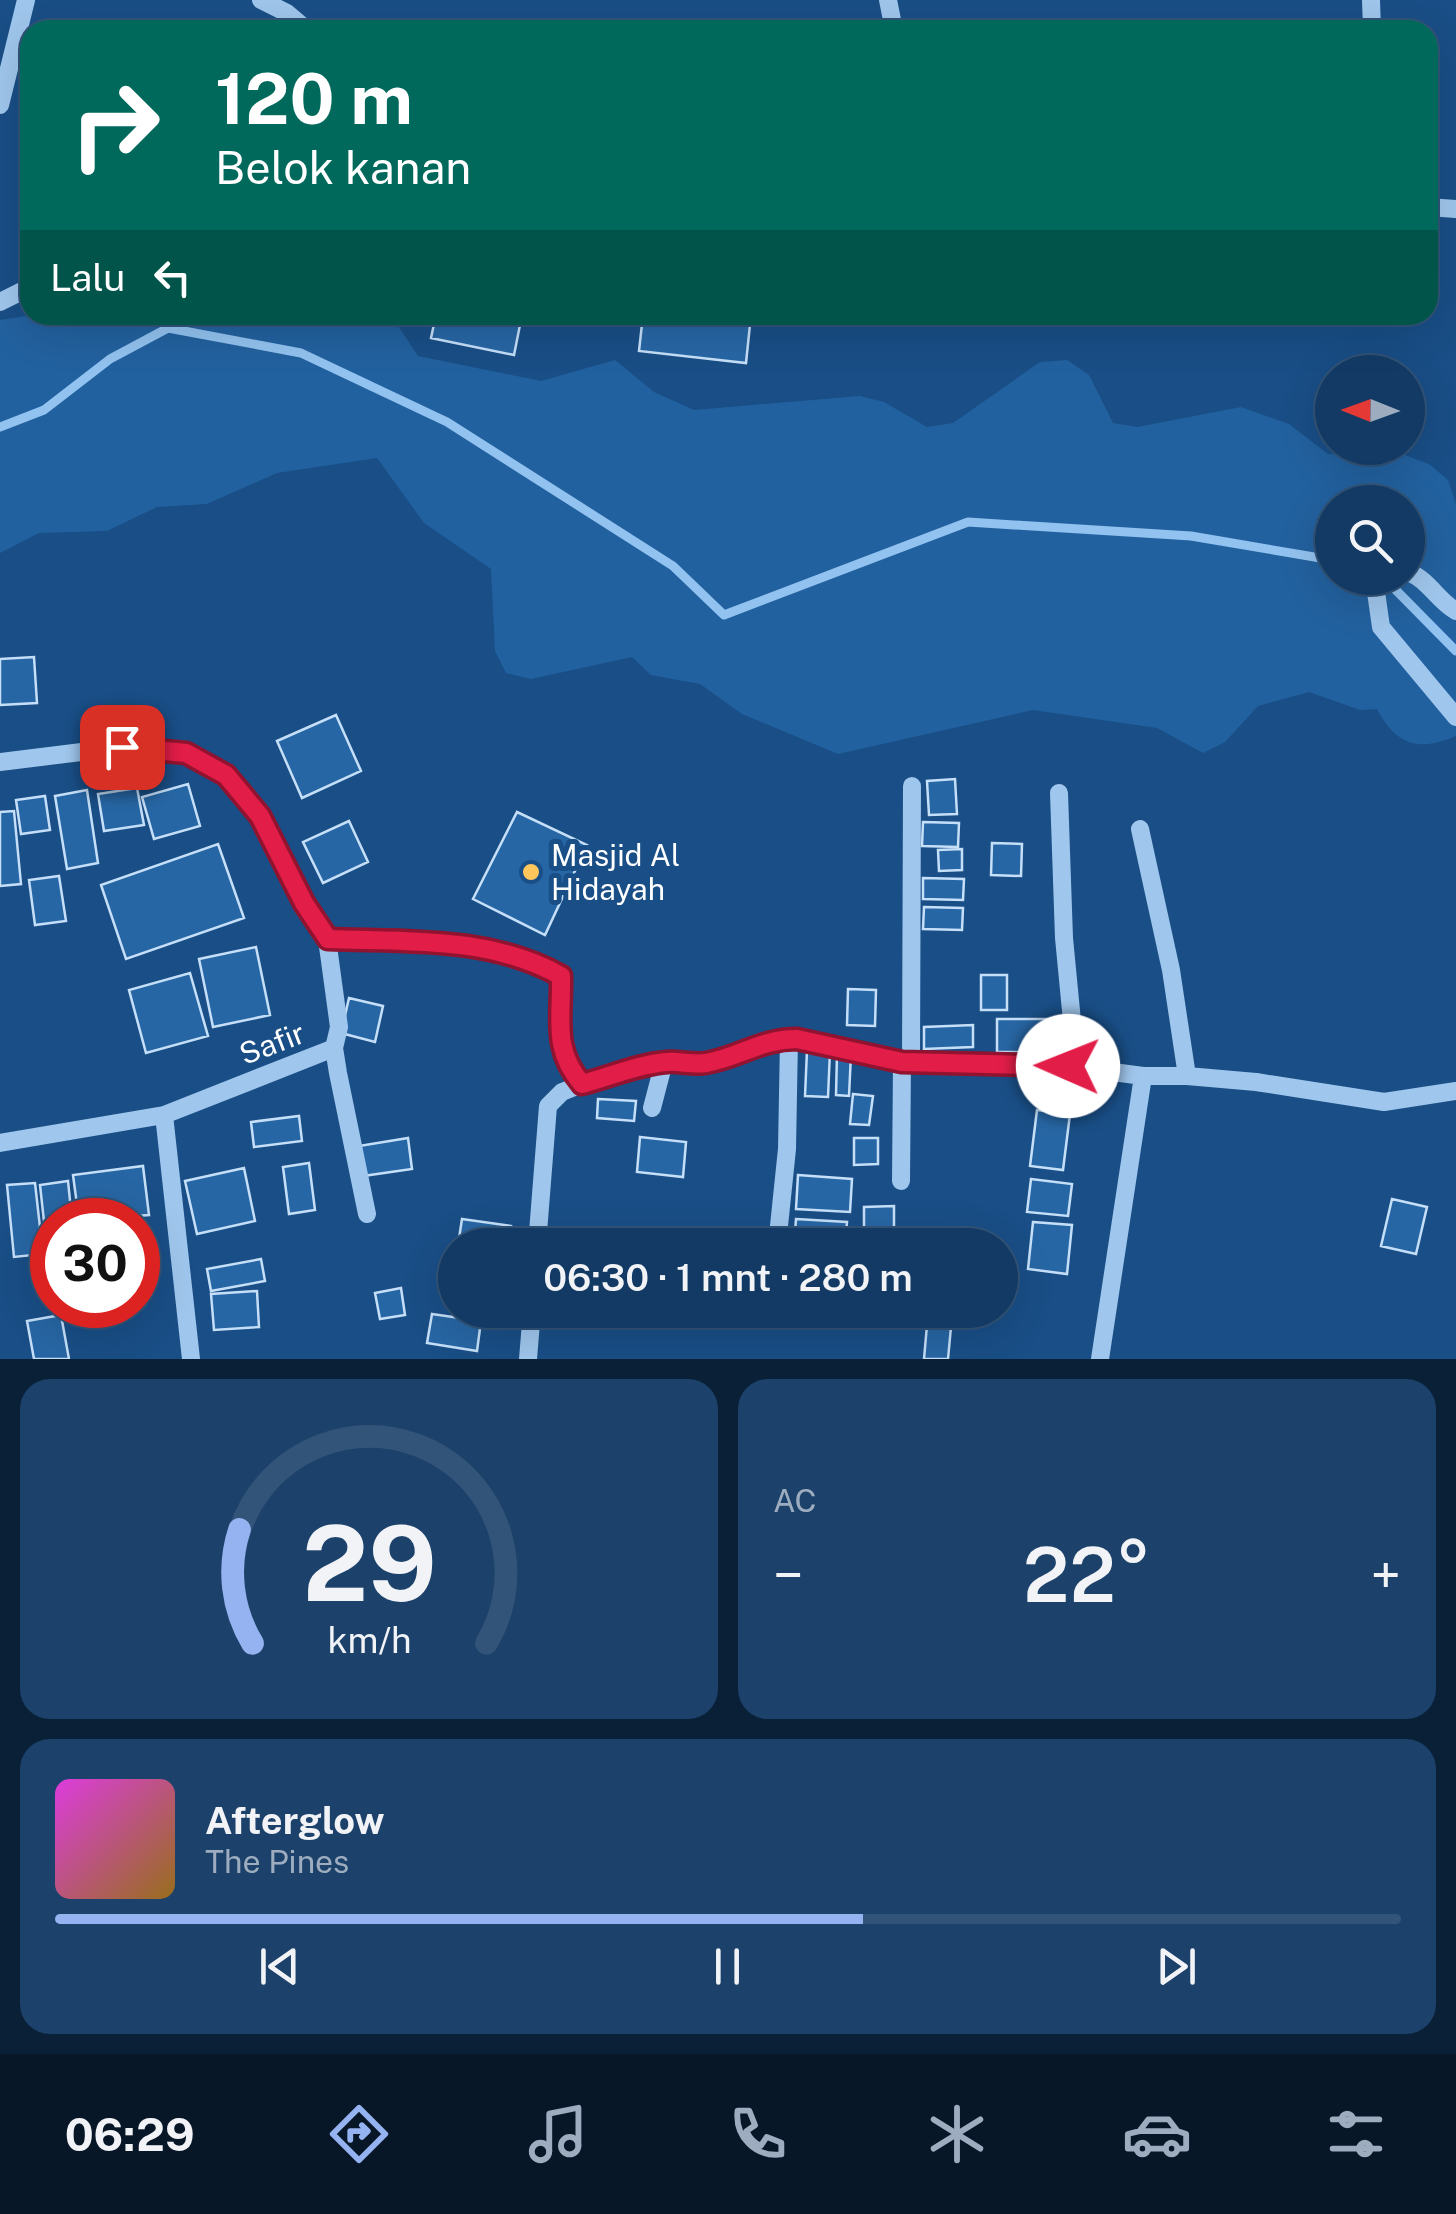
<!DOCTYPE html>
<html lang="id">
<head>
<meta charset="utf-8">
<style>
  :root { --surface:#133a64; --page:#1c416a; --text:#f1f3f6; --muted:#9dadbf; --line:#325478; --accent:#95b2f1 }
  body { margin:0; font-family:"Public Sans",sans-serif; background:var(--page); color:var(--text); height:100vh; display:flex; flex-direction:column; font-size:38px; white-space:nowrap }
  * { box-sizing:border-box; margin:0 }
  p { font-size:32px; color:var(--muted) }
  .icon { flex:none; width:55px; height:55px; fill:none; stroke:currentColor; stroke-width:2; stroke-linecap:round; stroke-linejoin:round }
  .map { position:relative; height:1359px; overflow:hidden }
  .panel { display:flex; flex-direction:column; gap:20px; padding:20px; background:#0a2037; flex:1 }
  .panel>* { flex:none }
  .top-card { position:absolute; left:20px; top:20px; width:1418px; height:305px; border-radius:30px; box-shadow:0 10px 40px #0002,0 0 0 2px var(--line); background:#00695c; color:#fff; overflow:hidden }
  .needle { width:65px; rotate:271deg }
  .fabs { position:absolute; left:1315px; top:355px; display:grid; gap:20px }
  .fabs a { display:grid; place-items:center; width:110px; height:110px; border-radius:50%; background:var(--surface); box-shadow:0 10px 40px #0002,0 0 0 2px var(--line); font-size:50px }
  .speed { position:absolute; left:30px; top:1198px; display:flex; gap:20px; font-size:50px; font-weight:700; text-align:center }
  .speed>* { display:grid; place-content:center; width:130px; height:130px; border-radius:50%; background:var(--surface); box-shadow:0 10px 40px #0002,0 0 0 2px var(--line); line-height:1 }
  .speed .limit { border:15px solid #d22; background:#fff; color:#111 }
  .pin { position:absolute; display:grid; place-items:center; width:85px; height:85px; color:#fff; margin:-42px; border-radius:20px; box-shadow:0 5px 15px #0006 }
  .me { position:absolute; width:110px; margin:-55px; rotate:271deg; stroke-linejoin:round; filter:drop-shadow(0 0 8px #0008) }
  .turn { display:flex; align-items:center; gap:35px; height:210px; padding:0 30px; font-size:45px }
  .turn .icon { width:130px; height:130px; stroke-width:2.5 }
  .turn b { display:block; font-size:70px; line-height:85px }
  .then { display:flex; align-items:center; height:95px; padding:0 30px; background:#0003; gap:20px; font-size:38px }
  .big { font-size:75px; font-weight:600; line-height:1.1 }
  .panel .card { flex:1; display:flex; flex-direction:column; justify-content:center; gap:15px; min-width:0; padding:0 35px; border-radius:30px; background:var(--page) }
  .panel .dial { align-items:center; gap:0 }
  .dial svg { height:260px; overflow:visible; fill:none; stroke:var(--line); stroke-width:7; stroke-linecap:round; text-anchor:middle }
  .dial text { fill:var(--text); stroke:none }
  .song { display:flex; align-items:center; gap:30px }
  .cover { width:120px; height:120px; border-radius:15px; background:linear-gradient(135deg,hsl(300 70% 55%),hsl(40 70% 35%)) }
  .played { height:10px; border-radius:5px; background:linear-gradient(90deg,var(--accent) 60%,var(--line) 60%) }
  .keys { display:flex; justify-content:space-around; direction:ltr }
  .heat { display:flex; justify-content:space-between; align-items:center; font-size:55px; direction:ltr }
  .panel .tiles { flex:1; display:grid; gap:20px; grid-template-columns:1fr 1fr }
  .card:last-child { grid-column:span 2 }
  .trip { position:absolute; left:438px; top:1228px; width:580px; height:100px; border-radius:50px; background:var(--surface); box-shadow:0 10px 40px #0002,0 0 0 2px var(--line); font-weight:600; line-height:100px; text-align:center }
  .tabs { display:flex; height:160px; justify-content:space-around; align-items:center; background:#081728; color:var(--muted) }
  .tabs .icon { width:70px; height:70px }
  .tabs .on { color:var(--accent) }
  .tabs b { font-size:45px; color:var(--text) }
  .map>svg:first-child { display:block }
  .green { fill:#22619f; fill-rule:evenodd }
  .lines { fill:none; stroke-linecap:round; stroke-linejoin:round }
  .stream { stroke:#92c2ef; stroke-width:9 }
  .building { fill:#2766a4; stroke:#c5dff9; stroke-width:2.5 }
  .minor { stroke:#9fc6ec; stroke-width:18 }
  .route-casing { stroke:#92132f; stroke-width:25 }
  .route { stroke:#e11d48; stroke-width:18 }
  .poi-dot { fill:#ffc75b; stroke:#194e86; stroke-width:4 }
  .labels { text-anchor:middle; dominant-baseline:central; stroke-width:10; stroke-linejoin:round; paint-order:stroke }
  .poi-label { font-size:30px; fill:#fff; stroke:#194e86; text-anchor:start }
  .street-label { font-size:30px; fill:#fff; stroke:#194e86 }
</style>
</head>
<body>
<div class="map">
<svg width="1456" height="1359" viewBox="0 0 1456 1359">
  <rect width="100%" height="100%" fill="#194e86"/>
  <path class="green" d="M33,315h358l27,41 123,25 74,-21 39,32 40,18 166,-14 24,6 43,25 26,-4 87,-61 27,-2 22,15 24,48 24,4 104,-20 48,17 39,30 77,1 24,9 19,16 8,24v232c-38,16 -59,10 -79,-27l-17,1 -51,-18 -51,14 -33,36 -22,11 -46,-25 -124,-18 -195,44 -96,-40 -42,-30 -49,-9 -19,-18 -101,22 -25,-6 -11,-22 -4,-82 -67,-46 -47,-65 -100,15 -70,31 -50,3 -50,24 -68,2 -39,20v-233zM1332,502h76v76h-76z"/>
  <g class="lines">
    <path class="stream" d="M0,427l44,-17 66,-51 58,-31 133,25 146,69 226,144 51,49 244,-93 223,14 141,24
      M1384,578l72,73"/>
  </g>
  <path class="building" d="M436,315h86l-8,40 -83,-17z
    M643,315h108l-5,48 -107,-12z
    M34,657l3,46 -37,2v-46z
    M336,715l25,56 -59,27 -25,-57z
    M955,779l2,35 -28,1 -2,-34z
    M188,784l12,42 -46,13 -12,-42z
    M137,788l7,37 -40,6 -6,-37z
    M87,790l11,73 -31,6 -12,-73z
    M45,796l5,34 -29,4 -5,-34z
    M14,811l7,73 -21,2v-74z
    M517,812l70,33 -42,90 -72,-36z
    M349,821l19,41 -45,21 -20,-41z
    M923,822l36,1 -1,24 -36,-1z
    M992,843l30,1 -1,32 -30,-1z
    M218,844l26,74 -118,41 -25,-74z
    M962,849v21l-23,1 -1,-21z
    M59,876l7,45 -31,4 -6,-45z
    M923,878l41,1 -1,21 -40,-1z
    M924,907l39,1 -1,22 -39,-1z
    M256,947l14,68 -57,12 -14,-68z
    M190,973l18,63 -62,17 -17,-63z
    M981,975h26v35h-26z
    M848,989l28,1 -1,36 -28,-1z
    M349,998l34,8 -8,36 -34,-9z
    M997,1019h52v33h-52z
    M973,1025v22l-49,2v-22z
    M807,1050l23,1 -2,46 -23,-1z
    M837,1054h14l-2,42 -13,-1z
    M853,1094l20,2 -4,29 -19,-1z
    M598,1099l38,2 -2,20 -37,-3z
    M1037,1110l33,4 -7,56 -33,-4z
    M299,1116l3,25 -48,6 -3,-25z
    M640,1137l46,5 -3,35 -46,-5z
    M408,1138l4,31 -49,7 -4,-30z
    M854,1138h24v26l-24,1z
    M309,1163l6,47 -26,4 -6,-47z
    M143,1166l6,49 -70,5 -6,-45z
    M244,1168l11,53 -58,13 -12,-53z
    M798,1175l54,4 -2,33 -54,-3z
    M1031,1179l41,5 -4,32 -41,-4z
    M68,1181l4,39h-20v29h-5l-7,-64z
    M35,1183l8,71 -29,3 -7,-72z
    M1392,1199l35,8 -11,47 -35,-8z
    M894,1206v37h-30v-36z
    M462,1219l49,7 -3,19h-50z
    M796,1219l51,3 -2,23h-51z
    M1033,1222l39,3 -5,49 -39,-5z
    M143,1236l4,28 -9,1v-28z
    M261,1259l4,22 -54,10 -4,-22z
    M401,1288l4,27 -25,4 -5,-26z
    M257,1291l2,36 -45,3 -3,-36z
    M432,1314l49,7 -4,30 -50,-8z
    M61,1315l8,44h-35l-7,-38z
    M927,1325l24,2 -3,32h-24z"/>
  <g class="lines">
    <path class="minor" d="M261,0l26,13 20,17
      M888,0l6,30
      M1371,0l1,30
      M0,105l26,-105
      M1428,207l28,2
      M0,302l30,-15
      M1408,572c21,8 29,28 48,39
      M1385,578l-10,7 6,42 75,90
      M0,762l122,-15 63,6 41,22 34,40 44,88 23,36 12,88 -5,21 4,25 29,141
      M1059,793l5,145 8,83 -4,45
      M1140,829l31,141 16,106
      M327,939c80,3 163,-3 234,37 1,42 -8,74 21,108
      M911,1061l1,-275
      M652,1108l12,-46
      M164,1115l27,244
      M0,1143l164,-28 170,-67
      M901,1181l1,-120
      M537,1245l11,-139 14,-14 20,-8 82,-22 42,1 43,-13 19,-10 21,-1 113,22 166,5 75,10h44l69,6 128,20 72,-11
      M777,1245l10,-96 2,-110
      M528,1359l4,-49
      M1100,1359l43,-283"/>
  </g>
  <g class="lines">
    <g class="route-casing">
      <path id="route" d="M122,747l64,6 40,22 34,41 44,87 24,36c79,3 162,-3 233,37 1,43 -9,73 21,108 27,-7 57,-20 85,-22 13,-1 26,3 39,1 34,-6 55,-24 91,-24l105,23 166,4"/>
    </g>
    <use href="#route" class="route"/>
  </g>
  <circle class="poi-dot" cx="531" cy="872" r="10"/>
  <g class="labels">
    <g class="poi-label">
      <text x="551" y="855">Masjid Al<tspan x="551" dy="34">Hidayah</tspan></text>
    </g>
    <g class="street-label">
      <text transform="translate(272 1043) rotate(-21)">Safir</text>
    </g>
  </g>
</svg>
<div class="fabs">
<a><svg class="needle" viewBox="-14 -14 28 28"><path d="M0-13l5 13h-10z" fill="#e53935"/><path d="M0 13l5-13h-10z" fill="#9dadbf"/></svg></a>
<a><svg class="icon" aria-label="search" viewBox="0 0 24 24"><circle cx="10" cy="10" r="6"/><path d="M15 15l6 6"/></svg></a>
</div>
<div class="speed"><div class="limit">30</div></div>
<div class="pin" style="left:122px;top:747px;background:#d93025"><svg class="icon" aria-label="arrive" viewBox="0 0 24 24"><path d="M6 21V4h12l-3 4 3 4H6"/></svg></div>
<svg class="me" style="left:1068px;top:1066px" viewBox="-20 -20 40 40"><circle r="19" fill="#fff"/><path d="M0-13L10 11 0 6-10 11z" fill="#e11d48"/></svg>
<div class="trip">06:30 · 1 mnt · 280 m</div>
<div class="top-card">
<div class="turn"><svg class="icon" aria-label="right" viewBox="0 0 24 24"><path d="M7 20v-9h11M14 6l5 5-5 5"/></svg><div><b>120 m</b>Belok kanan</div></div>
<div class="then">Lalu<svg class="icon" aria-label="left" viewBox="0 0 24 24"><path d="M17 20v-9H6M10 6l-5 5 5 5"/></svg></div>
</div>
</div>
<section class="panel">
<div class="tiles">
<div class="card dial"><svg viewBox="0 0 100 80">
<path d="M14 69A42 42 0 1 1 86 69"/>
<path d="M14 69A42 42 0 0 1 10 34" stroke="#95b2f1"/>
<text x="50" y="56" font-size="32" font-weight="700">29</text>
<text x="50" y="72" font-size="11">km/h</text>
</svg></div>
<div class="card"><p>AC</p>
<div class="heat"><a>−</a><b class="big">22°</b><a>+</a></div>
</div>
<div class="card">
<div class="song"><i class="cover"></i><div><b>Afterglow</b><p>The Pines</p></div></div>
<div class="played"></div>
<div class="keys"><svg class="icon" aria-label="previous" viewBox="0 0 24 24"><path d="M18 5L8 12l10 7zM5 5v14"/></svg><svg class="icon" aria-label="pause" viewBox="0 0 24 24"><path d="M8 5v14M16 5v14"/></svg><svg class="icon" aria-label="next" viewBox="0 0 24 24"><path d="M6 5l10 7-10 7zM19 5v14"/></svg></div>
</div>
</div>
</section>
<nav class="tabs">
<b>06:29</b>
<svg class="icon on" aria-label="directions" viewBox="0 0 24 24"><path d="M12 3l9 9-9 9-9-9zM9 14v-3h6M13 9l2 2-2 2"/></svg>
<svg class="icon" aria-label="music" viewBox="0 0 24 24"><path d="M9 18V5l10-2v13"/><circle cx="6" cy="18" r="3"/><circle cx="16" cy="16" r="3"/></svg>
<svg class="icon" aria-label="phone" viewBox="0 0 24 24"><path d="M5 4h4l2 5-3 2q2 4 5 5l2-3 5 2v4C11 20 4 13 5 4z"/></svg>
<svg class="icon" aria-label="climate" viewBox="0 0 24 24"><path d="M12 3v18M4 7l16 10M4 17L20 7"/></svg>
<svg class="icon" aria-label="car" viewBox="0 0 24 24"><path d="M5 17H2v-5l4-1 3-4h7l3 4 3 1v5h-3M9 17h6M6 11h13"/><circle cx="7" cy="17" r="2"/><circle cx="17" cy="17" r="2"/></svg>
<svg class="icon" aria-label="filters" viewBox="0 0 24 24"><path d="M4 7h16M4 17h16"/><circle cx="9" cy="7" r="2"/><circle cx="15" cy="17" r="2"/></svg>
</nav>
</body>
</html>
